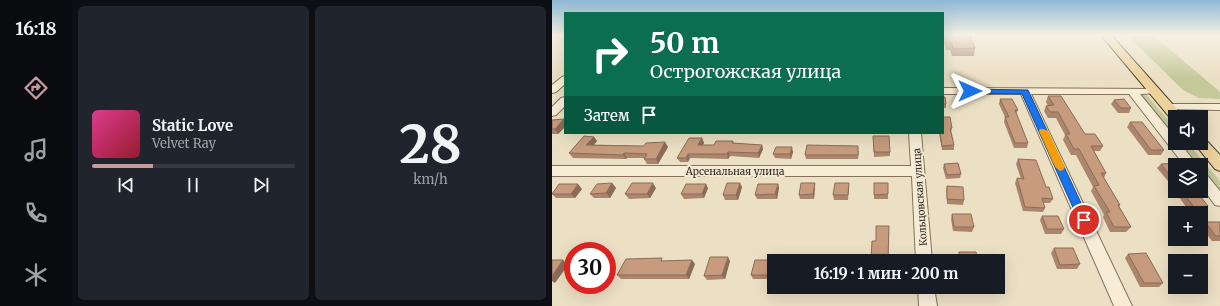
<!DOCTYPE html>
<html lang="ru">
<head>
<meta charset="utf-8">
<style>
  :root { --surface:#171b24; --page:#20242c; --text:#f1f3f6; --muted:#9ea1a6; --line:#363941; --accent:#c59b9d }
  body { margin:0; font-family:Merriweather,serif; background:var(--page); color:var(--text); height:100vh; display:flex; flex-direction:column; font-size:15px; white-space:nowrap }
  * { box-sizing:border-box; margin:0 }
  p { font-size:13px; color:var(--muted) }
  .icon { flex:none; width:22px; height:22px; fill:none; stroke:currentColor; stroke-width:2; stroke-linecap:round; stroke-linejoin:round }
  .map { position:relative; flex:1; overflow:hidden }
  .side { display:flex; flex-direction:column; gap:6px; padding:6px; background:#0d0f14; width:480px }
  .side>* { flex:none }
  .guide { position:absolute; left:12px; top:12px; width:380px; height:122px; border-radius:0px; box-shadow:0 4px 16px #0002; background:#0b6e4f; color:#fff; overflow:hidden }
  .buttons { position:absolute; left:616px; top:110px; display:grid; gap:8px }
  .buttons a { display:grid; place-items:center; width:40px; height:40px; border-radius:0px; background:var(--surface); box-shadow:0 4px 16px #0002; font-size:20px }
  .speed { position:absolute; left:12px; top:242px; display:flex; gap:8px; font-size:20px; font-weight:700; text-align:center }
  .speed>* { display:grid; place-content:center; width:52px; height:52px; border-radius:50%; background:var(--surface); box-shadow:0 4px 16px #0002; line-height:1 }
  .speed .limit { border:6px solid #d22; background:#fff; color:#111 }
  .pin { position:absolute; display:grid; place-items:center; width:34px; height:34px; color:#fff; margin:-17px; border:2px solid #fff; border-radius:50%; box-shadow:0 1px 4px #0007 }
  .me { position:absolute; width:44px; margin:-22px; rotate:90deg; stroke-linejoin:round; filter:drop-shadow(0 0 3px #0008) }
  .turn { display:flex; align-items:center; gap:14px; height:84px; padding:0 20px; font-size:18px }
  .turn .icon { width:52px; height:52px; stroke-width:2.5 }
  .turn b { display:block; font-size:28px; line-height:34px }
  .then { display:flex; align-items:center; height:38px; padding:0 20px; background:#0003; gap:8px; font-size:15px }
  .side .card { flex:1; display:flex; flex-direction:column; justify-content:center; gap:6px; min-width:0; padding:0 14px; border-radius:6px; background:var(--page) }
  .side .dial { align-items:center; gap:0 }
  .dial b { font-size:52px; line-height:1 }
  .song { display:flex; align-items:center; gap:12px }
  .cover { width:48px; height:48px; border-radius:6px; background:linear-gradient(135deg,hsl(330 70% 55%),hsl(350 70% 35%)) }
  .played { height:4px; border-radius:2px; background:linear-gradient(90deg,var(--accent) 30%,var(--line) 30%) }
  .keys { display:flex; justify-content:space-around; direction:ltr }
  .side .tiles { flex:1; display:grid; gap:6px; grid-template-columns:repeat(2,1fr) }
  .trip { position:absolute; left:215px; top:254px; width:238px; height:40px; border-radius:0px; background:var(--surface); box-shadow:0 4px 16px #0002; font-weight:700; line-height:40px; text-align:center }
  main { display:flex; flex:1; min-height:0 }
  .menu { display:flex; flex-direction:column; width:72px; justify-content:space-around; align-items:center; background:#090b0e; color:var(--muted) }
  .menu .icon { width:28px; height:28px }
  .menu .current { color:var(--accent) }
  .menu b { font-size:18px; color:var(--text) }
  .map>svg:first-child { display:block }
  .green { fill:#c4c999 }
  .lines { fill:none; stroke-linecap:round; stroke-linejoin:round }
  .minor-casing { stroke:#85715c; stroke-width:2 }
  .major-casing { stroke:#534030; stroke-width:2 }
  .path { stroke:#85715c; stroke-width:1.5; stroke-dasharray:3 2; stroke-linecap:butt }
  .minor { fill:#f7edd7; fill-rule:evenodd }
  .major { fill:#ecd39e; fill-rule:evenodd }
  .wall { fill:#ab856c }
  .shaded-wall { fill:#8b6c58 }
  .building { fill:#c79b7d; stroke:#8b6c58 }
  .route { fill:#1a73e8; stroke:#114b97 }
  .slow { fill:#f59e0b }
  .labels { text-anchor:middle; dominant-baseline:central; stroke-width:4; stroke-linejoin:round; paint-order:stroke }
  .street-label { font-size:10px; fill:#362a1f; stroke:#f3ead4 }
</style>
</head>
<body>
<main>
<nav class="menu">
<b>16:18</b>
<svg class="icon current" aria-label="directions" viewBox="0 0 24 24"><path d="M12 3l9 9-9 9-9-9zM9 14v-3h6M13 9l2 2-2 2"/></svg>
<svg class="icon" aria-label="music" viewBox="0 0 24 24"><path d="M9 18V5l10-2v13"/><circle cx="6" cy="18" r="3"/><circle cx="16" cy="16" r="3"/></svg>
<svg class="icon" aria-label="phone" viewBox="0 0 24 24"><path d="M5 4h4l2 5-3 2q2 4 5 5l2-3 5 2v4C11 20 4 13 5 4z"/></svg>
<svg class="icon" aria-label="climate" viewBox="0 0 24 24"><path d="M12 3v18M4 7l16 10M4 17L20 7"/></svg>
</nav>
<section class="side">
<div class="tiles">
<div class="card">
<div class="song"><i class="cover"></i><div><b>Static Love</b><p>Velvet Ray</p></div></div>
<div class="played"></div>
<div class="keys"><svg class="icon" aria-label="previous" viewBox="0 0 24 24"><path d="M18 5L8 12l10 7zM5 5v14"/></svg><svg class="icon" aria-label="pause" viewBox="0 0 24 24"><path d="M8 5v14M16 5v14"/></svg><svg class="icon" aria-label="next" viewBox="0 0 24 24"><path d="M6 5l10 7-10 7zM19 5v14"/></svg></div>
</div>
<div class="card dial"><b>28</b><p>km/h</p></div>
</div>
</section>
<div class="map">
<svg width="668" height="306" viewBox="0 0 668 306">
  <rect width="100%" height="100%" fill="#ebdfc4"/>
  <path class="green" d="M575,35h26l67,57v7l-21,-1 -16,-8z
    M584,93h9l30,35v12z
    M626,143h10l32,38v13l-19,-23v-6h-5z"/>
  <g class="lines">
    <g class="minor-casing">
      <path id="minor" d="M13,76v8l-9,8 -4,1v-8l10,-8z
        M391,88l215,1 1,2 -1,2 -18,1 35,43v6h5l17,22h-13l-55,-71h-98l101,212h-18l-93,-212h-78z
        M13,97v9l-9,9 -4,1v-9l9,-9z
        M616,104h52v6l-56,-1 -1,-2z
        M357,133h12l11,128h-16l-4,-85h-360v-10h359z
        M649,172l5,2 14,17v15l-5,-1 -14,-19z
        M366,287h16l3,19h-18z"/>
    </g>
    <g class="major-casing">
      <path id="major" d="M549,35h10l73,82h-9v4l-3,-1z
        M649,138l5,2 14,15v16l-5,-2 -21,-26h7z"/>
    </g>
    <path class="path" d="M645,117l3,-3
      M649,129l4,5"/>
    <use href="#minor" class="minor"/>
    <use href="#major" class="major"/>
  </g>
  <path class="wall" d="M391,35h27l5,13 -1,8h-22l-2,-6h-4l-3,-12z
    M496,96l37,38 18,12 -3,5h-6l12,22 -2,5 16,27 -1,2 12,20 -5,5h-16l-7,-15 1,-2 -13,-24 2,-4 -17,-32h-5l-8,-15 2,-5 -9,-17h-8l-4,-7 2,-5h2l-2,-4z
    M391,97l3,7v4h-3z
    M448,99l18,11 -2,4 12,29 -1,5h-13l-10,-26 1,-5 -6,-13z
    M562,100l17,8 -2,5h-11l-7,-9z
    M391,117l9,11 -1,4 3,13v5h-12l-3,-17h4z
    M12,119l1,2v6l-7,7h-6v-14z
    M578,122l34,28 -3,5h-13l-21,-28z
    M321,136l17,16v4l-16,1z
    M42,137l3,4 -3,4 74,2 -10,17h-11l-3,-5 1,-1h-18l-1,1 -53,-1 -4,-5z
    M150,138l2,5 -1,2h11l19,-4 1,2 28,2 1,4 -4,9 -29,-2 -2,3 -38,-1 -2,4h-8l-3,-4z
    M307,151l-1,8h-52l-1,-4z
    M241,152l-2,7 -16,-1 -2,-4z
    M466,159l28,28 7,12 -3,4h-7l2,5 -2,4 -20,-1 -8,-28 2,-5 4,1 -5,-15z
    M392,164l17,10 -1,4 -14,1 -3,-11z
    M609,164l14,1v16h-7l-11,-13z
    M60,183l4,5 -6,10h-16l-4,-4z
    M263,183v4l-1,12h-14l-1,-4z
    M322,183h14v16h-14z
    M226,184l1,4 -2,11h-20l-2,-4z
    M395,186l17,14 -1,5 -16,-1 -1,-14z
    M190,187l-4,13h-13l-2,-5z
    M104,188l-6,10 -21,1 -4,-5z
    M156,188l-4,10 -20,1 -3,-5z
    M297,188l-1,12h-14l-1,-5z
    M30,189l-7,9h-19l-4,-4v-1z
    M631,193l25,13 -4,5h-15l-10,-14z
    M400,214l22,13 -2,5 -19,-1 -2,-12z
    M490,216l22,13 -3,5h-16l-5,-14z
    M653,222h15v19h-8l-11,-14z
    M337,226l-1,35h-17v-1z
    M502,248l26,16 -3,5h-20l-6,-16z
    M407,252l19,9h-20v-5z
    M576,254l35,29 -4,4h-19l-15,-29z
    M112,261l31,3 -6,15h-68l-4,-4z
    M178,261l-5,18 -18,1 -3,-4z
    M222,261v18h-21l-2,-4z"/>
  <path class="shaded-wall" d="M12,119l1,2v6l-7,7 -3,-5z
    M42,137l3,4 -7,8 -4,-4z
    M150,138l2,5 -4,6 -2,-4z
    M113,142l3,5 -10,17 -2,-5z
    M210,145l1,4 -4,9 -1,-5z
    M240,147l1,5 -2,7 -1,-5z
    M176,152l2,4 -2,3 -1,-5z
    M72,153l3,5 -1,1 -3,-4z
    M136,154l2,4 -2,4 -2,-4z
    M60,183l4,5 -6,10 -4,-5z
    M101,183l3,5 -6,10 -3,-4z
    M188,183l2,4 -4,13 -2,-5z
    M263,183v4l-1,12 -1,-5z
    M26,184l4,5 -7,9 -4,-4z
    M154,184l2,4 -4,10 -2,-4z
    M226,184l1,4 -2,11 -2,-5z
    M176,257l2,4 -5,18 -3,-4z
    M11,260l5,5 -13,18 -3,-2v-5z
    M140,260l3,4 -6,15 -3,-4z
    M55,261l3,3 -3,5z"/>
  <path class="building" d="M393,35h25l5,13 -22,1 -2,-7h-4z
    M496,96h13l24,38h10l8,12h-12l15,27h-5l19,32h-2l13,22h-17l-8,-15h4l-16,-26 5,-1 -20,-36h-5l-8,-15h4l-12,-22h-8l-4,-6 8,-1z
    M391,97h2l1,7h-3z
    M448,99h12l6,11h-3l13,33h-13l-10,-26h4z
    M572,99l7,9h-10l-7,-8z
    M391,117h7l2,11h-2l4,17 -12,1 -2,-13h3z
    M12,119l-9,10h-3v-9z
    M578,122h12l22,28h-13z
    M32,136l10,1 -8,8 58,1 2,-3 19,-1 -9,17h-12l3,-5 -23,-1 -1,2 -54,-2z
    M321,136h16l1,16h-16z
    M137,138h13l-4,7h16l2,-4h17l-1,2 30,2 -4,8 -30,-1 -1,2h-39l-2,4h-9z
    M255,145l51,1v9h-53z
    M224,147h16l-2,7h-17z
    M466,159l18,1 10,27h3l4,12 -11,-1 3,10 -20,-1 -8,-29 7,1z
    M406,163l3,11 -14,1 -3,-11z
    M623,163l1,2h-1v12h-4l-10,-13z
    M60,183l-6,10 -16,1 7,-10z
    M80,183h21l-6,11h-22z
    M175,183h13l-4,12h-13z
    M249,183h14l-2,11 -14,1z
    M283,183h14l-1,12h-15z
    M322,183h14v11l-14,1z
    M7,184h19l-7,10h-19z
    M134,184h20l-4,10h-21z
    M206,184h20l-3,10 -20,1z
    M395,186l16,1 1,13 -17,-1z
    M645,192l11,14 -14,1 -11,-14z
    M400,214h19l3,13h-20z
    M490,216h16l6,13h-17z
    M653,222h15v14h-4z
    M324,226h13l-1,34h-17l1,-19h4z
    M502,248h19l7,16 -20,1z
    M407,252h17l2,9h-18z
    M594,253l17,30h-19l-16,-29z
    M158,257h18l-6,18 -18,1z
    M110,258l-1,3 31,-1 -6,15h-69l9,-16z
    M0,260h11l-11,16z
    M203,260h23v1h-4v14h-23z
    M289,260l-1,1h-19z"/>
  <linearGradient id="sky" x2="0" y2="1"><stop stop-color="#8db8d4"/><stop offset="0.45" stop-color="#f6f1e4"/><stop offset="1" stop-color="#f6f1e4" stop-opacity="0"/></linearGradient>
  <rect width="668" height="78" fill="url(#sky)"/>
  <path class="route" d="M416,89l60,1 61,130 -1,3 -4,2 -4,-2 -58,-129 -52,-1 -3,-2z"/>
  <path class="slow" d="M488,129h3l5,2 17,36 -2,3 -3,1 -5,-4 -16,-36z"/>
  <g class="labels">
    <g class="street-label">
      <text x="183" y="171">Арсенальная улица</text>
      <text transform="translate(368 197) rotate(-94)">Кольцовская улица</text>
    </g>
  </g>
</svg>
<div class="buttons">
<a><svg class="icon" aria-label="sound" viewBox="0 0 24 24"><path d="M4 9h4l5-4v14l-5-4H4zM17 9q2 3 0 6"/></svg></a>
<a><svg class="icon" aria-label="layers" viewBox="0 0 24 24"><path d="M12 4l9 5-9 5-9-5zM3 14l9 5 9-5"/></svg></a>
<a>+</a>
<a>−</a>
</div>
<div class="speed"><div class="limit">30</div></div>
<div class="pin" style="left:532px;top:220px;background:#d93025"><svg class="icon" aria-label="arrive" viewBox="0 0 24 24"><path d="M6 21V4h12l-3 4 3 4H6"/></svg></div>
<svg class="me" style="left:418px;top:91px" viewBox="-20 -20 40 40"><path d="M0-17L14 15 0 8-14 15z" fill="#1a73e8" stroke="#fff" stroke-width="4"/></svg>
<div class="trip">16:19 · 1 мин · 200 m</div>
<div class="guide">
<div class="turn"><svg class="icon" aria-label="right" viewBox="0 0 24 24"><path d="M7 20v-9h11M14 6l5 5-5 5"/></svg><div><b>50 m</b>Острогожская улица</div></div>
<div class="then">Затем<svg class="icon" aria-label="arrive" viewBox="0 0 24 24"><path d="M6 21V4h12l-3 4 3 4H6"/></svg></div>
</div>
</div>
</main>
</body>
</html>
